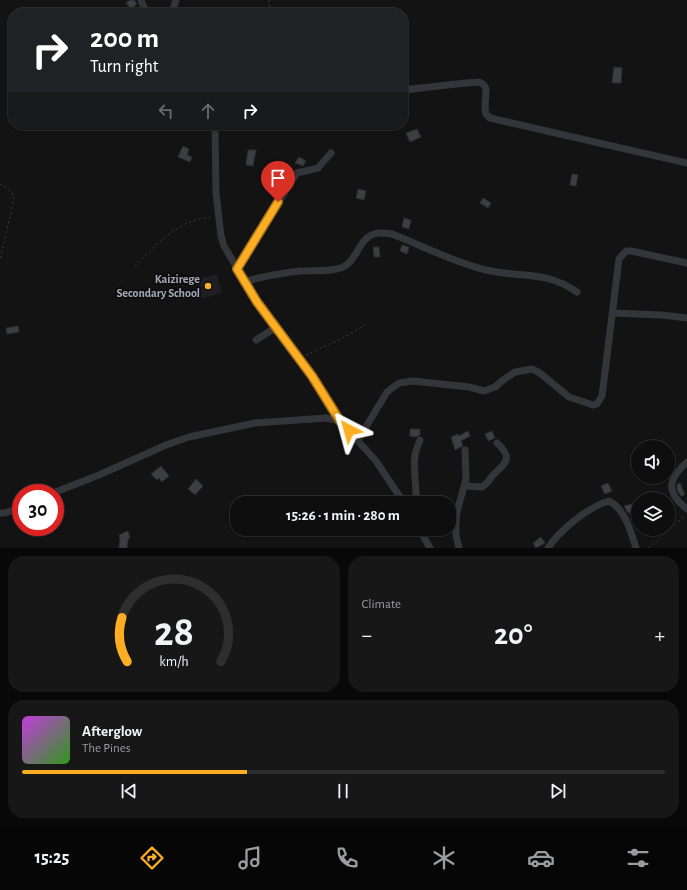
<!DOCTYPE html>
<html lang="en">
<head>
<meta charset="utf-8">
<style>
  :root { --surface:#0e0e0f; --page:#171718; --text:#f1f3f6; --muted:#9b9c9e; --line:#2e2e2f; --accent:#fdae22 }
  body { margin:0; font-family:"Alegreya Sans",sans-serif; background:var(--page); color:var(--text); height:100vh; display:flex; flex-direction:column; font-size:15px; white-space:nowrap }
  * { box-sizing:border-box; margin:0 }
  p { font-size:13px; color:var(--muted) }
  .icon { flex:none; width:22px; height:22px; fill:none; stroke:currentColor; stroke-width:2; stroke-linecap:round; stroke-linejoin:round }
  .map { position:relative; height:548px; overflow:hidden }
  .drawer { display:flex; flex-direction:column; gap:8px; padding:8px; background:#080808; flex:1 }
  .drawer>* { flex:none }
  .top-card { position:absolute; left:8px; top:8px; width:400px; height:122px; border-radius:16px; box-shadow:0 1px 3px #0004,0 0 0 1px var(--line); background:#202124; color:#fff; overflow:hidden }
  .controls { position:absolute; left:631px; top:440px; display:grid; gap:8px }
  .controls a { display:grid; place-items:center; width:44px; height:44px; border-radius:50%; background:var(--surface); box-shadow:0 1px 3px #0004,0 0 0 1px var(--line); font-size:20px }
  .speed { position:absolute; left:12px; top:484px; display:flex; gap:8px; font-size:20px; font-weight:700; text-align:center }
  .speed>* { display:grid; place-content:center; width:52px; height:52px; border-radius:50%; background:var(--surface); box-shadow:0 1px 3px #0004,0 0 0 1px var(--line); line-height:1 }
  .speed .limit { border:6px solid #d22; background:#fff; color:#111 }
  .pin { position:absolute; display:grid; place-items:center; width:34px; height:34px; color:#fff; margin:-41px -17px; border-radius:50% 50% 50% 0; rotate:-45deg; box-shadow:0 0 4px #0007 }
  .pin .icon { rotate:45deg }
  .me { position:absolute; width:44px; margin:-22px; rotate:321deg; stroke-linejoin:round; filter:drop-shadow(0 0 3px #0008) }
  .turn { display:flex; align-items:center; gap:14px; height:84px; padding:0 16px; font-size:18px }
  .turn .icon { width:52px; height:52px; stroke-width:2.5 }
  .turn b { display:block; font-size:28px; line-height:34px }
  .lanes { display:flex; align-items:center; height:38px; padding:0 16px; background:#0003; justify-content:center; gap:20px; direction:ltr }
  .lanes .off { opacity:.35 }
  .big { font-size:30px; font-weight:700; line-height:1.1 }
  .drawer .card { flex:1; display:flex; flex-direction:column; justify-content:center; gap:6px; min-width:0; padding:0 14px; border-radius:16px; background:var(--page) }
  .drawer .dial { align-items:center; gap:0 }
  .dial svg { height:104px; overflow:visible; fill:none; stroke:var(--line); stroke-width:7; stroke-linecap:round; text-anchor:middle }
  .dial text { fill:var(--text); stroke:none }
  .song { display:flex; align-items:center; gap:12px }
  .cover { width:48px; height:48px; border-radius:6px; background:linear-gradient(135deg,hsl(290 70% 55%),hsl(110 70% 35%)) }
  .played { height:4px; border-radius:2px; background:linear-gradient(90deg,var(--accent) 35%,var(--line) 35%) }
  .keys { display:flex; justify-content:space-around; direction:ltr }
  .heat { display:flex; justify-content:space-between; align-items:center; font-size:22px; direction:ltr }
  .drawer .tiles { flex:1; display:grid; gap:8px; grid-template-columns:1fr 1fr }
  .card:last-child { grid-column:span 2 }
  .trip { position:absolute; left:230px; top:496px; width:226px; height:40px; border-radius:16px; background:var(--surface); box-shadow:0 1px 3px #0004,0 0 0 1px var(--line); font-weight:700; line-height:40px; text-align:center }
  .tabs { display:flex; height:64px; justify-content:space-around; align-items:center; background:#060606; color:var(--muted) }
  .tabs .icon { width:28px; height:28px }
  .tabs .selected { color:var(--accent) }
  .tabs b { font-size:18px; color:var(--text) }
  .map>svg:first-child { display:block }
  .built { fill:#1f1f22 }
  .building { fill:#3c3e42; stroke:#2c2d31 }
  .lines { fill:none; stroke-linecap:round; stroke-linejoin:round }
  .path { stroke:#393c41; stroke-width:1; stroke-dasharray:2 3; stroke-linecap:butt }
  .street { stroke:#33353a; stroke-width:7 }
  .route-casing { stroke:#a47116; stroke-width:10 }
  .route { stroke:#fdae22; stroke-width:7 }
  .poi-dot { fill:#fdae22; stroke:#0e0e0f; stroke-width:1.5 }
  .labels { text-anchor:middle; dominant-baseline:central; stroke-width:4; stroke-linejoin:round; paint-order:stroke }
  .poi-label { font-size:12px; font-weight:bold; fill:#a3a9b6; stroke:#0e0e0f; text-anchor:end }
</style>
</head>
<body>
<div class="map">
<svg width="687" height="548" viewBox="0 0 687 548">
  <rect width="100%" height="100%" fill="#131314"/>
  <path class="built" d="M217,274l5,19 -22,6 -5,-19z"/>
  <path class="building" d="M130,0h4l3,4 -6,5 -5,-6z
    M614,67l8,1 -1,15h-9z
    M417,129l4,8 -11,5 -4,-9z
    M183,146l6,3 -2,6 5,2 -2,5 -12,-5z
    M248,150h8l-3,16 -7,-1z
    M299,157l7,4 -3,5 -8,-3z
    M572,174l6,1 -2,11 -6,-1z
    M358,189l8,2 -2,9 -8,-2z
    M483,198l8,5 -3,5 -8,-5z
    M404,218l7,2 -2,9 -7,-2z
    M402,245l7,2 -2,7 -7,-3z
    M373,247h6l1,10h-6z
    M18,326l1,6 -12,2 -1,-6z
    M410,429h10v6l-4,2 -6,-1z
    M468,431l2,5 -9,5 2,5 -8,4 -4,-13 7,-3 1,2z
    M492,431l3,7 -7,3 -3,-7z
    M161,466l8,10 -7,6 -3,-4 -2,2 -6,-6z
    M196,479l7,7 -8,9 -7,-6z
    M608,483l4,8 -7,3 -4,-8z
    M680,483l5,12 -4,1 -4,-6v-6z
    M633,504l2,8 -7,1 -4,-7z
    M128,531l2,7 -2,1 -1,9h-8l1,-10 -1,-3z
    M541,537l4,6 -9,5 -3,-5z"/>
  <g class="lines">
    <path class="path" d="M269,0l1,8 3,5
      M0,184l12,8 2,7 -14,61
      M135,266c19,-20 48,-50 77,-48
      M306,355l37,-17 22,-13
      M648,548l37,-32"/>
    <path class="street" d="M141,0l5,13
      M172,13l4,-13
      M403,90l63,-7 13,-1 5,3 2,4 -1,20 1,5 4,4 197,45
      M215,125l1,68 5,43 3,10 33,56 55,74 28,45 36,40 28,42
      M215,129l12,-4
      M237,269l60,-96 21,-5 13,-15
      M244,282c19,-6 38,-9 57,-11 13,-1 28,1 40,-3 17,-7 17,-29 33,-34 5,-2 12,-1 18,0 31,12 61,28 94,36 35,8 59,0 91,22
      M612,313l50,2 25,3
      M256,340l19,-12
      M358,440l29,-48 12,-9 14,-2 56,6 15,4 11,-4 8,-7 12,-8 17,-3 8,4 29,24 24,8 4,-1 5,-8 17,-137 7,-8h5l56,12
      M687,462c-19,17 -22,30 0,47
      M465,486l17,1c5,-3 8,-8 11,-12 14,-13 20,-17 4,-32
      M53,493l46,-18 67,-30 23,-8 66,-14 71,-5 14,3
      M416,503c1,-15 -3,-34 -1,-48 1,-5 3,-10 5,-15
      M0,513h5l16,-6
      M419,529l11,19
      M459,548l-3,-13v-12l1,-11 9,-33 -1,-29
      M548,548c12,-18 40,-41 61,-47 16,8 22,31 27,47"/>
  </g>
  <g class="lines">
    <g class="route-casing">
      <path id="route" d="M278,202l-41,67 20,33 55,74 28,45 9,9"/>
    </g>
    <use href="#route" class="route"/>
  </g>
  <circle class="poi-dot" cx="208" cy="286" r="4"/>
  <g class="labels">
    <g class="poi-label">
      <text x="200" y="279">Kaizirege<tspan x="200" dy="14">Secondary School</tspan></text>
    </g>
  </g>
</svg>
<div class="controls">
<a><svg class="icon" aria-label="sound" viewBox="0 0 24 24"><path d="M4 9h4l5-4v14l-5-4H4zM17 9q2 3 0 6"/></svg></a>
<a><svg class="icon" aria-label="layers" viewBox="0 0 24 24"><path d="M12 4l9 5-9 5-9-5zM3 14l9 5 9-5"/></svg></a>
</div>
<div class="speed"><div class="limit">30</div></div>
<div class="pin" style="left:278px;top:202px;background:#d93025"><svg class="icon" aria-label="arrive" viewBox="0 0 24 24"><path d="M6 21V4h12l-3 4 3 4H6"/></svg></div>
<svg class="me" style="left:349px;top:430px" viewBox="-20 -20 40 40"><path d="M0-17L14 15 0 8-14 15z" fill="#fdae22" stroke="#fff" stroke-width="4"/></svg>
<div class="trip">15:26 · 1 min · 280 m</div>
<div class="top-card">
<div class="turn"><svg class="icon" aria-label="right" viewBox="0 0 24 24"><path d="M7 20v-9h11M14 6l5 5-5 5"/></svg><div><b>200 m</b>Turn right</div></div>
<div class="lanes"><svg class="icon off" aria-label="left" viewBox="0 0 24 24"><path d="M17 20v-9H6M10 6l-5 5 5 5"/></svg><svg class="icon off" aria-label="ahead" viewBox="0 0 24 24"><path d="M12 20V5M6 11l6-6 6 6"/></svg><svg class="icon" aria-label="right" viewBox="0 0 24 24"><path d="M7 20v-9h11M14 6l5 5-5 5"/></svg></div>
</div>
</div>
<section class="drawer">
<div class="tiles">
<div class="card dial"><svg viewBox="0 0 100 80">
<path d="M14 69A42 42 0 1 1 86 69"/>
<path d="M14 69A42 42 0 0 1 10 35" stroke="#fdae22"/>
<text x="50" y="56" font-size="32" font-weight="700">28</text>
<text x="50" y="72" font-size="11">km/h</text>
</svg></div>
<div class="card"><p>Climate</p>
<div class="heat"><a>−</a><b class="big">20°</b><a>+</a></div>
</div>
<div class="card">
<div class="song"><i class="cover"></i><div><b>Afterglow</b><p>The Pines</p></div></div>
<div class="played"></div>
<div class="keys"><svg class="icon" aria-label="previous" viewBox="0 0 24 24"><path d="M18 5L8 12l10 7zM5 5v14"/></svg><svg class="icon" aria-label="pause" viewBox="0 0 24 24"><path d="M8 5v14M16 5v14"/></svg><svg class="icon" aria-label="next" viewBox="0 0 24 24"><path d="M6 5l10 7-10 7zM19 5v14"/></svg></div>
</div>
</div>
</section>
<nav class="tabs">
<b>15:25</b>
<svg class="icon selected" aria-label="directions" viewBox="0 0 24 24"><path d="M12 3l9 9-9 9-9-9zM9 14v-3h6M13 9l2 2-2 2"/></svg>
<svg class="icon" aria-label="music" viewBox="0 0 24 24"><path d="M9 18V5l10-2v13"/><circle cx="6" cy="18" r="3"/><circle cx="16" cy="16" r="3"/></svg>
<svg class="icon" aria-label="phone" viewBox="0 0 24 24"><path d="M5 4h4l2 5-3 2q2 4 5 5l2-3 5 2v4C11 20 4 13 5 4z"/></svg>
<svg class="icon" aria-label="climate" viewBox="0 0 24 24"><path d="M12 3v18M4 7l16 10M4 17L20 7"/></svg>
<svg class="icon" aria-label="car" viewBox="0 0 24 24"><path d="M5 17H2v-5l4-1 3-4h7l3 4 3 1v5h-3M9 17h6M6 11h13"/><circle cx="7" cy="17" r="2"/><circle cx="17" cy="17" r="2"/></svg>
<svg class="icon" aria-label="filters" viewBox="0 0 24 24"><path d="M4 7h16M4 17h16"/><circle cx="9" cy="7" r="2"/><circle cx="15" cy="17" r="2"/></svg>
</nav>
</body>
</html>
